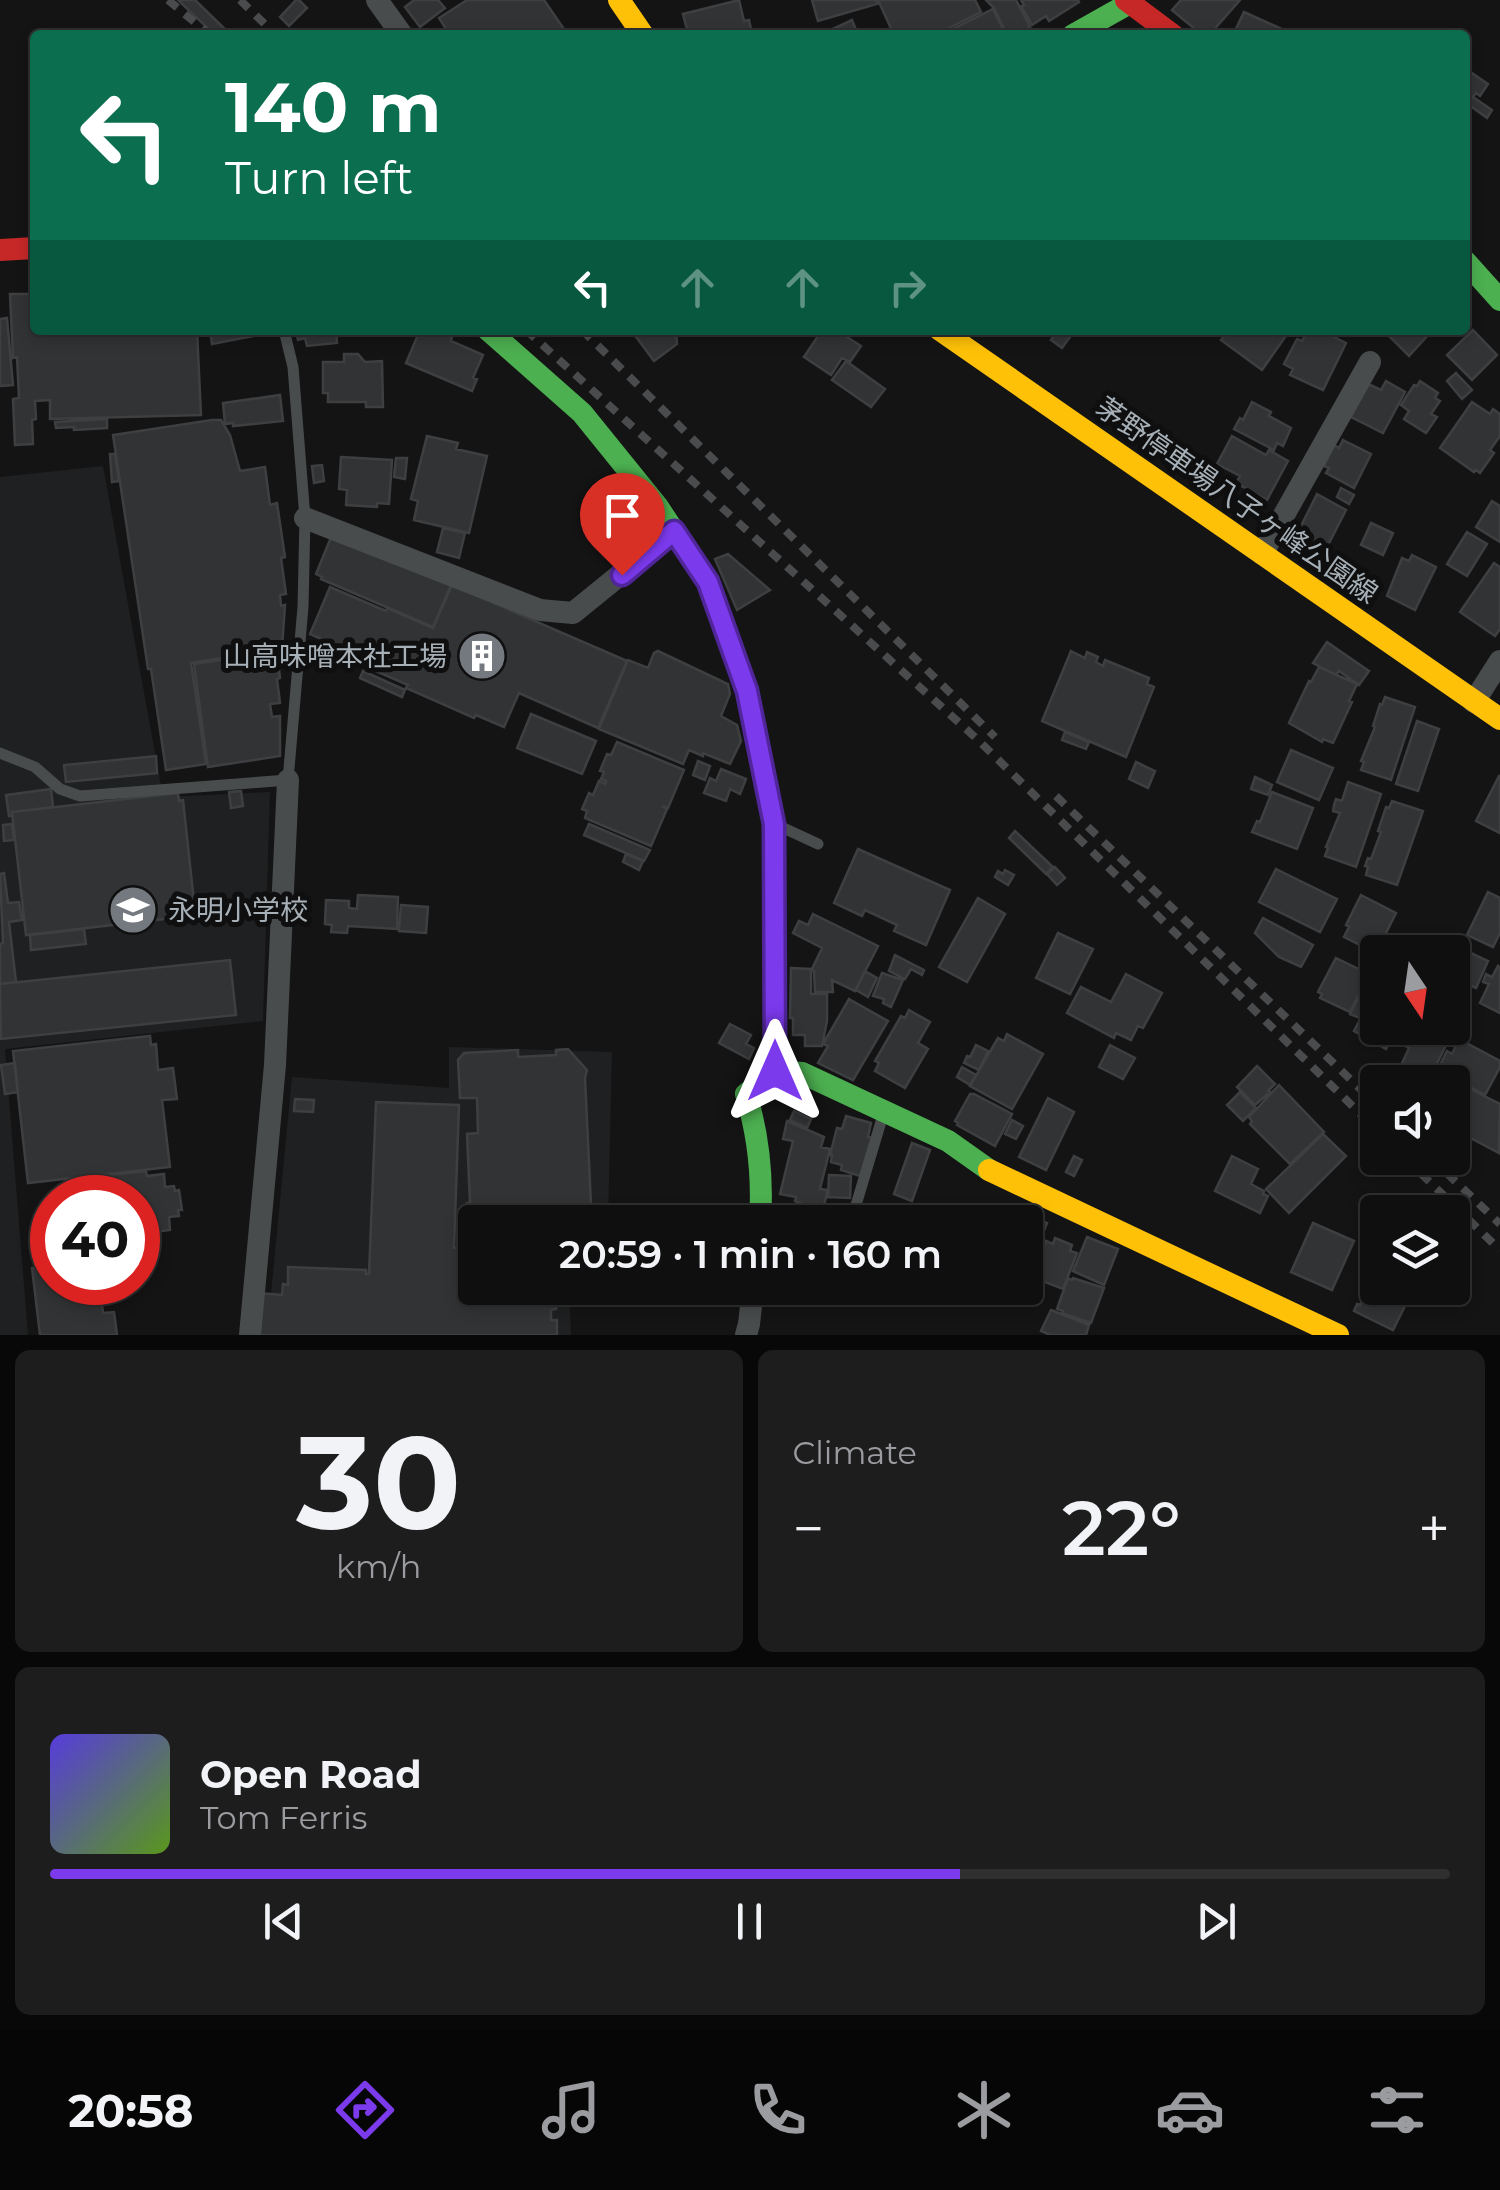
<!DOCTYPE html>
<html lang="en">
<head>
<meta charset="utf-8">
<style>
  :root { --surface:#0f0f10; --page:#1d1d1e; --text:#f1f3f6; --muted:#9b9c9f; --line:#2f2f30; --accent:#7c3aed }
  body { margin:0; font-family:Montserrat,"Noto Sans JP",sans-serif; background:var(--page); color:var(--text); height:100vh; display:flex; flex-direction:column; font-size:38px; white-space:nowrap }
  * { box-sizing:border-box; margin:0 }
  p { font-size:32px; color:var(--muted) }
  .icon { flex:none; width:55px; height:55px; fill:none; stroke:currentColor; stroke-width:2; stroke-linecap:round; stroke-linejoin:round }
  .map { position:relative; height:1335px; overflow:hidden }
  .drawer { display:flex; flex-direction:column; gap:15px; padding:15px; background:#080809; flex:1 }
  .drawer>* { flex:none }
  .hud { position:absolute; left:30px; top:30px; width:1440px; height:305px; border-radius:10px; box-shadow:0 5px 15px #0003,0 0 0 2px var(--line); background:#0b6e4f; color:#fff; overflow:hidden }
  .needle { width:65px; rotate:167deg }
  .controls { position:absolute; left:1360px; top:935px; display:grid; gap:20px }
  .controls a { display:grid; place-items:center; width:110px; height:110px; border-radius:10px; background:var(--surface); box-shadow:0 5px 15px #0003,0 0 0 2px var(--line); font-size:50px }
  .speed { position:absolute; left:30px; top:1175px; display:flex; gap:20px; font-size:50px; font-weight:700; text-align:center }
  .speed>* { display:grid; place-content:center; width:130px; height:130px; border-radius:50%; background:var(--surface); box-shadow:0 5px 15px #0003,0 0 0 2px var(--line); line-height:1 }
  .speed .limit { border:15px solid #d22; background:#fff; color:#111 }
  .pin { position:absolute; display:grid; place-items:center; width:85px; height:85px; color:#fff; margin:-102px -42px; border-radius:50% 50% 50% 0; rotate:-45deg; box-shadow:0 0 10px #0007 }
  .pin .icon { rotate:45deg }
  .me { position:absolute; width:110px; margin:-55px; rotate:0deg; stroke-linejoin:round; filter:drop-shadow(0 0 8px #0008) }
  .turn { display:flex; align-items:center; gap:35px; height:210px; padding:0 30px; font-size:45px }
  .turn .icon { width:130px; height:130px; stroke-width:2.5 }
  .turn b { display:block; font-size:70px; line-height:85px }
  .lanes { display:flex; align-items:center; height:95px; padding:0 30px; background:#0003; justify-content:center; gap:50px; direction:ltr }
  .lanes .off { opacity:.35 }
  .big { font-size:75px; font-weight:600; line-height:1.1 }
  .drawer .card { flex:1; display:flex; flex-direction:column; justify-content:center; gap:15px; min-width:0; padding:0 35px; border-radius:15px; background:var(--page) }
  .drawer .dial { align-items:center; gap:0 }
  .dial b { font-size:130px; line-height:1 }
  .song { display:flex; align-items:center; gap:30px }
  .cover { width:120px; height:120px; border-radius:15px; background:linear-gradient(135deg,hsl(250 70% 55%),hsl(90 70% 35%)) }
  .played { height:10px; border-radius:5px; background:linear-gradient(90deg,var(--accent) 65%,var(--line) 65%) }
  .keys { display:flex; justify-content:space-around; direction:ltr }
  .heat { display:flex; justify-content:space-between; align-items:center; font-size:55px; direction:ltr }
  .drawer .tiles { flex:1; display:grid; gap:15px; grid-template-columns:1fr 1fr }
  .card:last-child { grid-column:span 2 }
  .trip { position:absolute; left:458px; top:1205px; width:585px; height:100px; border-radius:10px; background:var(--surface); box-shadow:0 5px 15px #0003,0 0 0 2px var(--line); font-weight:600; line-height:100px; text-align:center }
  .tab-bar { display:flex; height:160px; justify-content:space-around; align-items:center; background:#060606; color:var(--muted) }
  .tab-bar .icon { width:70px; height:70px }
  .tab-bar .on { color:var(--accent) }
  .tab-bar b { font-size:45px; color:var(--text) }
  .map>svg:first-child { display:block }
  .built { fill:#1f2021 }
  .building { fill:#323335; stroke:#3d3f41; stroke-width:2.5 }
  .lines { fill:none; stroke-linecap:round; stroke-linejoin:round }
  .lane { stroke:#494c4d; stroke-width:11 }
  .street { stroke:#494c4d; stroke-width:22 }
  .fast { stroke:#4caf50; stroke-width:22 }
  .slow { stroke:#ffc107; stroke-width:22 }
  .jam { stroke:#c62828; stroke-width:22 }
  .rail { stroke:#494b4d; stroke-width:8; stroke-dasharray:12 10; stroke-linecap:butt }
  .route-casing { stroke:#51269a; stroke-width:25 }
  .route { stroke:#7c3aed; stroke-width:18 }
  .labels { text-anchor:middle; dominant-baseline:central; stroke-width:10; stroke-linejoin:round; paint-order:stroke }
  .street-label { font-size:28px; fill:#a6b0b6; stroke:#0f0f10 }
  .poi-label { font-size:28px; fill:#a6b0b6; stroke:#0f0f10; text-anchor:end }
</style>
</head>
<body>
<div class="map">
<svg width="1500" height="1335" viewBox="0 0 1500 1335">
  <rect width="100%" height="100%" fill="#141415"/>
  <path class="built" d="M103,466l60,331 107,-5 -7,229 -258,28 23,286h-28v-858z
    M449,1047l163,5 -4,170h-133v66h94l2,47h-304l25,-258 157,11z"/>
  <path class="building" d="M178,0h17l36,35h-16z
    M296,0h3l8,8 -18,18 -9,-9z
    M414,0h24l7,8 -25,19 -15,-20z
    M467,0h77l24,35h-118l-11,-17z
    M739,0l5,21 5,-1 3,14 -60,1 -6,-9 -3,-12z
    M812,0h64l1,4 -59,17z
    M878,0h97l6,12 -46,23h-41z
    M986,0h30l14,27 -15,8h-8l-13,-27z
    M1021,0h57l1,2 -30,19 -3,-5 -14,9 -11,-19 3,-1z
    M1181,0h59l-29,33 -5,-4 -4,6 -30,-25z
    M993,9l13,26h-65z
    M1244,12l38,17 -3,6h-46z
    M852,20l6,15h-38z
    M1472,73l16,11 -8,12 -4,-3 -3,4 19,13 -5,8 -22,-16v-19z
    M10,294h25v36h162l4,85 -151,4v-19l-15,1 1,18 -4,1 1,24 -18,1 -2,-46 6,-1 -2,-41 -4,1z
    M7,318l6,67 -13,1v-67z
    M210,330h54v4l-52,10z
    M296,330h40l1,13 -30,3 -2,-8 -7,2z
    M420,330l19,6 2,-4 11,5 -1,4 32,14 -10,23 4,1 -5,12 -66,-28z
    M631,330h45l1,14 -23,17z
    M822,330h14l25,16 -11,16 -8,-4 -11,17 -27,-18z
    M1058,330h8l6,4 -10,14 -11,-8z
    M1229,330h61l-28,40 -41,-30z
    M1308,330h12l26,13 -23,47 -33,-15 3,-6 -9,-5 13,-25 5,2z
    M1383,330h43l4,3 -21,23z
    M1473,330l24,25 -25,25 -25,-25z
    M344,354h14l7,8 17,-1 1,46h-17v-5h-38v-9h-5v-31h21z
    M846,361l39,28 -14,18 -39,-27z
    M1456,373l16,17 -10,9 -15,-18z
    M1386,381l19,11 -22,41 -32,-16 17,-33 13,6z
    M1420,381l18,12 -3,5 5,3 -9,13 6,3 -11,16 -22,-14 5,-8 -8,-6 13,-20 3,1z
    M280,395l3,26 -50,5v-3l-8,1 -2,-21z
    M1252,402l19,10 -2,4 22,12 -8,18 -6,-3 -3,7 -40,-21 6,-11 3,2z
    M1472,402l18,12 3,-5 7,5v22l-10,14 4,3 -14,20 -4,-3 -2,2 -34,-24z
    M107,419v9l-33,2v-3l-18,1 -1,-6z
    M212,420h9l9,15 10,36 25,-4 5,38 7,-2 8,54 -4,1 5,36 -6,1 1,11 4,-1 -3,43 -91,15 15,101 -40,6 -15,-101h-3l-35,-234z
    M427,436l31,7 -2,6 31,7 -18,77 -55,-13 4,-19 -7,-2z
    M1232,436l34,19 3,-5 19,11 -21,39 -31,-17 4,-7 -23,-12z
    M1343,440l28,14 -17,34 -28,-15 3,-5 -5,-2 10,-21 5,3z
    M110,454h5l4,27 -7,1z
    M341,457l51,3 -3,44 -12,-1v4l-31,-2 1,-15 -8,-1z
    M396,458h11l-2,21 -11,-2z
    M322,465l2,16 -10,2 -2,-17z
    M1341,488l13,7 -5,9 -12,-7z
    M1317,494l29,16 -20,39 -29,-15z
    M1492,501l8,5v36l-24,-15z
    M1371,523l22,10 -10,22 -22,-10z
    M443,528l22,5 -6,25 -22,-6z
    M1467,532l20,12 -20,32 -20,-12z
    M332,535l119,50 -18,42 -112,-48 1,-2 -6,-3z
    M728,554l42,36 -33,20 -22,-51z
    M1412,555l24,12 -21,43 -28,-14 15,-38 7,3z
    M1494,563l6,4v62l-5,7 -35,-24z
    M452,585l175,76 -29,67 -79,-35 -15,34 -28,-12 -2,3 -68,-30 2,-3 -60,-26 4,-7 -42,-18 20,-47 56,24 1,-3 46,20z
    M1327,642l42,29 -10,14 -20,-14 -3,4 -23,-12z
    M320,643l13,5v-3l18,7 -5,11 -29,-12z
    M658,651l70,33 2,10 -9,22 16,9 4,16 -11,23 -27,-11v3l-14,-6 -6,14 -84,-35 29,-69 20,8 6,-15z
    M1071,651l14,7 2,-6 11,5 -2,5 7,4 2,-6 44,18 -2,6 7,3 -28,70 -84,-36z
    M273,652l1,11 4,-1 2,16 -3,1 3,24 -10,1 2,13 8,-1v40l-72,11 -14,-103z
    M1319,667l38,17 -8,17 3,1 -19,41 -10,-4 -1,3 -33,-19 20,-42 2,1z
    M363,671l42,19 -3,7 -42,-19z
    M1385,697l30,10 -24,73 -30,-10 3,-8 -3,-1 14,-34 -2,-1 7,-22 2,1z
    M531,714l65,27 -14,33 -65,-26z
    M1417,721l22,8 -21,62 -22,-7z
    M1065,732l24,10 -3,7 -24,-9z
    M617,742l67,28 -16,38 -6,-2 5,3 -16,37 -66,-28 2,-7 -5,-2 7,-16 4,2 6,-14 6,3 1,-3 -5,-2 3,-7 -4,-1 7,-17 4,1z
    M1291,750l42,18 -14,32 -42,-18z
    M156,756l1,17 -91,9 -2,-17z
    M698,761l12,5 -5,14 -12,-5z
    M1136,762l19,9 -7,17 -19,-9z
    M721,769l25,10 -6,15 -10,-5 -4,12 -22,-8 6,-15 6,3z
    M1499,776h1v57l-24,-12z
    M1255,777l17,8 -4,10 -17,-6z
    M1348,782l33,12 -25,73 -31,-11 3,-8 -2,-1 14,-34 -7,-2 1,-6 2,-6 6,2z
    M51,789l2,18 -41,5v4h-3l-3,-21z
    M241,791l2,15 -12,2 -2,-16z
    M1272,792l41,16 -16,41 -45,-17 5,-11 3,1z
    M178,793l1,8 4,-1 12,111h-5l1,5 -165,19 -14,-123z
    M1392,801l31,10 -26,74 -31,-10 2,-8 -3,-1 3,-8 3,1 10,-27 -3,-1 8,-24 3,1z
    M12,824l2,16 -10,1 -1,-16z
    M589,824l61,26 -6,11 -60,-26z
    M1015,831l38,36 -7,7 -37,-36z
    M858,849l92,41 -24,55 -32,-14 3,-6 -32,-15 -3,6 -28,-13z
    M626,854l17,7 -4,9 -16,-8z
    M1055,867l10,11 -8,7 -10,-11z
    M1276,869l61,30 -17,33 -61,-30z
    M1005,870l9,5 -6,10 -13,-8 3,-6 5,3z
    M4,873l4,30 11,-1 3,18 -13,2 7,60 -16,2v-40l3,-1 -3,-69z
    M1488,892l12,6v35l-7,14 -26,-12z
    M358,895l40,2 -1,32 -49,-3 -1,7 -16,-1 1,-7 -7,-1 1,-24 23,1v7l8,1z
    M1361,895l35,18 -20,40 -32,-16 5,-10 -3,-2z
    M978,898l27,16 -38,68 -28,-15z
    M401,905l27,2 -2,26 -27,-2z
    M813,914l65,32 -23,45 -23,-11 1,12h-18l-1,-21 -2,-2 10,-21 -29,-15 6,-12 9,4z
    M1263,918l50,27 -12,22 -22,-10 -24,-24z
    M84,929l2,15 -55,6 -1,-15z
    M1058,933l35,16 -23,45 -34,-16z
    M1450,943l38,18 -12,27 -24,-11v-25h-7z
    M895,955l29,15 -2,5 -11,-6 -6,10 -16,-8z
    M1336,958l33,16 -19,38 -30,-14 2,-4 -4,-2z
    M230,960l6,55 -235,24 -1,-55z
    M1498,966l2,2v45l-20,-10 9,-19 -6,-2 3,-8 6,3z
    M791,968l20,1v25h16v27l-5,25h-17v-11h-12v-17h-3z
    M865,971l12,7 -9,19 -12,-7z
    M882,973l21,7 -12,27 -8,-4 1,-4 -11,-3z
    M1126,974l36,19 -19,35 -5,-2 -7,14 -15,-7 -2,5 -47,-25 14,-26 30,15z
    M1366,982l10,5 -16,31 -10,-4z
    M1378,985v43h20l-12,21 -32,-18z
    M849,999l39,22 -35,59 -35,-17 10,-17 -5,-2z
    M909,1010l21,12 -12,21 10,6 -23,39 -30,-17 4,-8 -4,-2 26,-45 4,2z
    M730,1024l21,11 -5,9 8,4 -5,11 -30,-16z
    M1407,1028h14l17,7 1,-3 11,5 -22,45h-9l-21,-10 11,-24 -9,-5z
    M1007,1034l36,20 -31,55 -42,-23 28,-48 6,3z
    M150,1036l1,9 5,-1 2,26 15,-2 4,31 -15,1 8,67 -142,16 -15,-132z
    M1459,1039l41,22v6l-15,28 -47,-26 9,-18 5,3z
    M976,1045l12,6 -9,19 -15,-7 3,-7 3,1z
    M1110,1045l25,13 -12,21 -24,-12z
    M568,1049l19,21 -2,8 6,126 -18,1v8h18l1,7h-10v2h-107v66h77v7l4,-1v15l-5,1v10h6v15h-304l6,-42 23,2 1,-11 5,1v-18l78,3v4h3l7,-172 83,3 -5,143 11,-1 -1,-16h4l-1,-28h3l-3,-69 11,-1 -1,-35h-17l-2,-38 6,-7 54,-3v7l38,-2v-5z
    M15,1063l3,29 -13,2 -4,-29z
    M1257,1066l18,18 -7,7 2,1 -15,13 -18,-18z
    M962,1067l14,8 -6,10 -13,-8z
    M1279,1085l45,47 -34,32 -40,-40 2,-3 -3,-4z
    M1468,1088l32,16 -1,49 -38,-20 1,-3 -10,-5v-5z
    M1240,1092l16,16 -13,13 -16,-16z
    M970,1094h4l38,20 -17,32 -38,-21 1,-2 -3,-2z
    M1048,1098l26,14 -28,58 -27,-13z
    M295,1099l19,1 -1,12 -19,-1z
    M794,1111l17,8 -4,9 -17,-8z
    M846,1116l25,7 -3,14 6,1 -11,39 -22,-7 1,-5 -11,-3 1,-7h-2l7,-27 5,1z
    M1012,1120l11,6 -7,13 -11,-5z
    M787,1121l37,16 -3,10 9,2 -10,40 8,1 -6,22 -27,-11 1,-4 -16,-3 13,-53 -10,-2z
    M1323,1134l23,22 -57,57 -23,-24z
    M912,1143l18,7 -18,51 -18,-7z
    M1074,1156l8,4 -8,16 -8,-4z
    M1232,1156l26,13 -7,15 13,7 -1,3 5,2 -8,17 -45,-22z
    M146,1171l1,5 17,-2 1,13 9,-1 1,5 4,-1 3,20h-4l1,6 -10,1 1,13 -32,4v-36h-75l-2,-14 31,-3 -1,-4z
    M829,1175l22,1 -1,22 -22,-1z
    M1010,1209l37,14 -22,57v-58h-25l3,-8 5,1z
    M1313,1223l41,18 -22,49 -41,-18z
    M1087,1237l31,12 -14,36 -31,-14z
    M1055,1238l17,7 -2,6 7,2 -14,36 -31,-12 14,-36 7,3z
    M52,1266v16h47l4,31 11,-1 3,23h-77l-8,-67z
    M1378,1269v19h36l-21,42 -39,-19 3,-7 3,1z
    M1068,1278l4,2 1,-2 31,10 -13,35 -29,-10 1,-2 -6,-2z
    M777,1288h58l-2,10 -57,-8z
    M977,1288h42l5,1 -6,16 -42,-15z
    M1051,1310l38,15 -3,10h-36l-9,-4z"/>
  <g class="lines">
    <path class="lane" d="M0,753l35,14 25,22 20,7 208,-16 15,-173 2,-89 -12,-151 -9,-37
      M777,825l41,19
      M765,1215h88l30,-100"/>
    <path class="street" d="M377,0l25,35
      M305,518l235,92 33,3 101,-82
      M1262,554l108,-192
      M1474,702l26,-41
      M250,1335l25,-270 13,-285
      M746,1335l3,-11 4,-36"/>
    <path class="fast" d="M1073,35l57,-32
      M1465,261l35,39
      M488,330l94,83 76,94 50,76 39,108 27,133v39
      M760,1222c3,-44 -1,-85 -14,-128l29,-23 27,2 146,68 41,29"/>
    <path class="slow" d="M619,0l24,35
      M940,330l560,389
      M774,863l1,208
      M989,1170l349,165"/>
    <path class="jam" d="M1126,0l47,35
      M0,250l35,-2"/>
    <path class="rail" d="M168,0l42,35
      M240,0l36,35
      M526,330l451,409 401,392
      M582,330l413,407
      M1056,796l322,310
      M1405,1158l95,92
      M1431,1158l69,66"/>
  </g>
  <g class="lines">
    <g class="route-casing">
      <path id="route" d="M622,575l52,-44 34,51 39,109 27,133 1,247"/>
    </g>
    <use href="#route" class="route"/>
  </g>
  <defs>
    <g id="building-disc" transform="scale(2.5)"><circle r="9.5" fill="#73797e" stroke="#0f0f10"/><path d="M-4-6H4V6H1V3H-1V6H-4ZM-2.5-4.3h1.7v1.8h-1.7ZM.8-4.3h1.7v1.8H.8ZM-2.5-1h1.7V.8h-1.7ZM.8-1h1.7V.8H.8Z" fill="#fff"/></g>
    <g id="school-disc" transform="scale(2.5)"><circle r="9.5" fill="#73797e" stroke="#0f0f10"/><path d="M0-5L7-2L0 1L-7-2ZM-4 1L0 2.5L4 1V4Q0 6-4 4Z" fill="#fff"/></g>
  </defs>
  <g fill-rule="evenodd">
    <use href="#building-disc" x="482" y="656"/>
    <use href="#school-disc" x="133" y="910"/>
  </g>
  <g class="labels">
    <g class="street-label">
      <text transform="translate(1237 500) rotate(35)">茅野停車場八子ヶ峰公園線</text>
    </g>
    <g class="poi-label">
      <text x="447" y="656">山高味噌本社工場</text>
      <text x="168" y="910" text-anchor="start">永明小学校</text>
    </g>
  </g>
</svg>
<div class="controls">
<a><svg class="needle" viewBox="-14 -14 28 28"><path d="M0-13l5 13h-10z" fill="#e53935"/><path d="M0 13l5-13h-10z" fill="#9b9c9f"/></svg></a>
<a><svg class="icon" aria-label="sound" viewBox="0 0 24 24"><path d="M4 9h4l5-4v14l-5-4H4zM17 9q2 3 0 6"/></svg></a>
<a><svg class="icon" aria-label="layers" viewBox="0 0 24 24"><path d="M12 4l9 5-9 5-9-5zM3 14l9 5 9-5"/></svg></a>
</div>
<div class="speed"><div class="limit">40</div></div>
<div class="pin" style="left:622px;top:575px;background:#d93025"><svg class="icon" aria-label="arrive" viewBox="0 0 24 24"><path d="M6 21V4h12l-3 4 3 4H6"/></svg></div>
<svg class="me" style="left:775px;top:1071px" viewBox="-20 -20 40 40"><path d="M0-17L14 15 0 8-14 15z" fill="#7c3aed" stroke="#fff" stroke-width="4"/></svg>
<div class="trip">20:59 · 1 min · 160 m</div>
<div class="hud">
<div class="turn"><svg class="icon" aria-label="left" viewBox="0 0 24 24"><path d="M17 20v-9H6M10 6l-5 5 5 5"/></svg><div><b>140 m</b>Turn left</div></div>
<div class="lanes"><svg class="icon" aria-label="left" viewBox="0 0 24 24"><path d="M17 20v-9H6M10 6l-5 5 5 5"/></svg><svg class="icon off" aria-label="ahead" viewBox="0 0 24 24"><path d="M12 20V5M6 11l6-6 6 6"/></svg><svg class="icon off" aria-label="ahead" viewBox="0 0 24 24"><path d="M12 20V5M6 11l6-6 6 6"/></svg><svg class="icon off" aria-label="right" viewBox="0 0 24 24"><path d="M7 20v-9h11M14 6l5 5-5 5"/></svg></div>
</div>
</div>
<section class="drawer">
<div class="tiles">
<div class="card dial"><b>30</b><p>km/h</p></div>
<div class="card"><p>Climate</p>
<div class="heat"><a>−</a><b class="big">22°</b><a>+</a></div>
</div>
<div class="card">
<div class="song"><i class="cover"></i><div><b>Open Road</b><p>Tom Ferris</p></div></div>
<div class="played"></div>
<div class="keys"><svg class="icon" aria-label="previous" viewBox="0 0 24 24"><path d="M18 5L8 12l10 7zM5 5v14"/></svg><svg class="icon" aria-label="pause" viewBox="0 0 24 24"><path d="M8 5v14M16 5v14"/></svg><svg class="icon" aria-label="next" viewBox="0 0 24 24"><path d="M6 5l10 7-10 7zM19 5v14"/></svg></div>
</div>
</div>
</section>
<nav class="tab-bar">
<b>20:58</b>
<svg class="icon on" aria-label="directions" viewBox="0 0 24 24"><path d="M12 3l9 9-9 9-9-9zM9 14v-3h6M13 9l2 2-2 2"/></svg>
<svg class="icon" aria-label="music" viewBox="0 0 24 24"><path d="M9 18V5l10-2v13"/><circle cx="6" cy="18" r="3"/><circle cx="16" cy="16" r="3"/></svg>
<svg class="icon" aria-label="phone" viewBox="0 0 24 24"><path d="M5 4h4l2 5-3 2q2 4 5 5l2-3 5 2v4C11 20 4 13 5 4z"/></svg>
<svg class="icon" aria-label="climate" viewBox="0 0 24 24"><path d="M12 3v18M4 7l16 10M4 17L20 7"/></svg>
<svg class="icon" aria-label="car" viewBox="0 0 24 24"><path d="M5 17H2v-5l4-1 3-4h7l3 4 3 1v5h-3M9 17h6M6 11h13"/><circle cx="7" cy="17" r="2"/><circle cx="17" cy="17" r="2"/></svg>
<svg class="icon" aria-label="filters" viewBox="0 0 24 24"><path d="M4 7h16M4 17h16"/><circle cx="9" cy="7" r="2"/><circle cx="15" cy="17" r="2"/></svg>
</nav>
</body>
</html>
